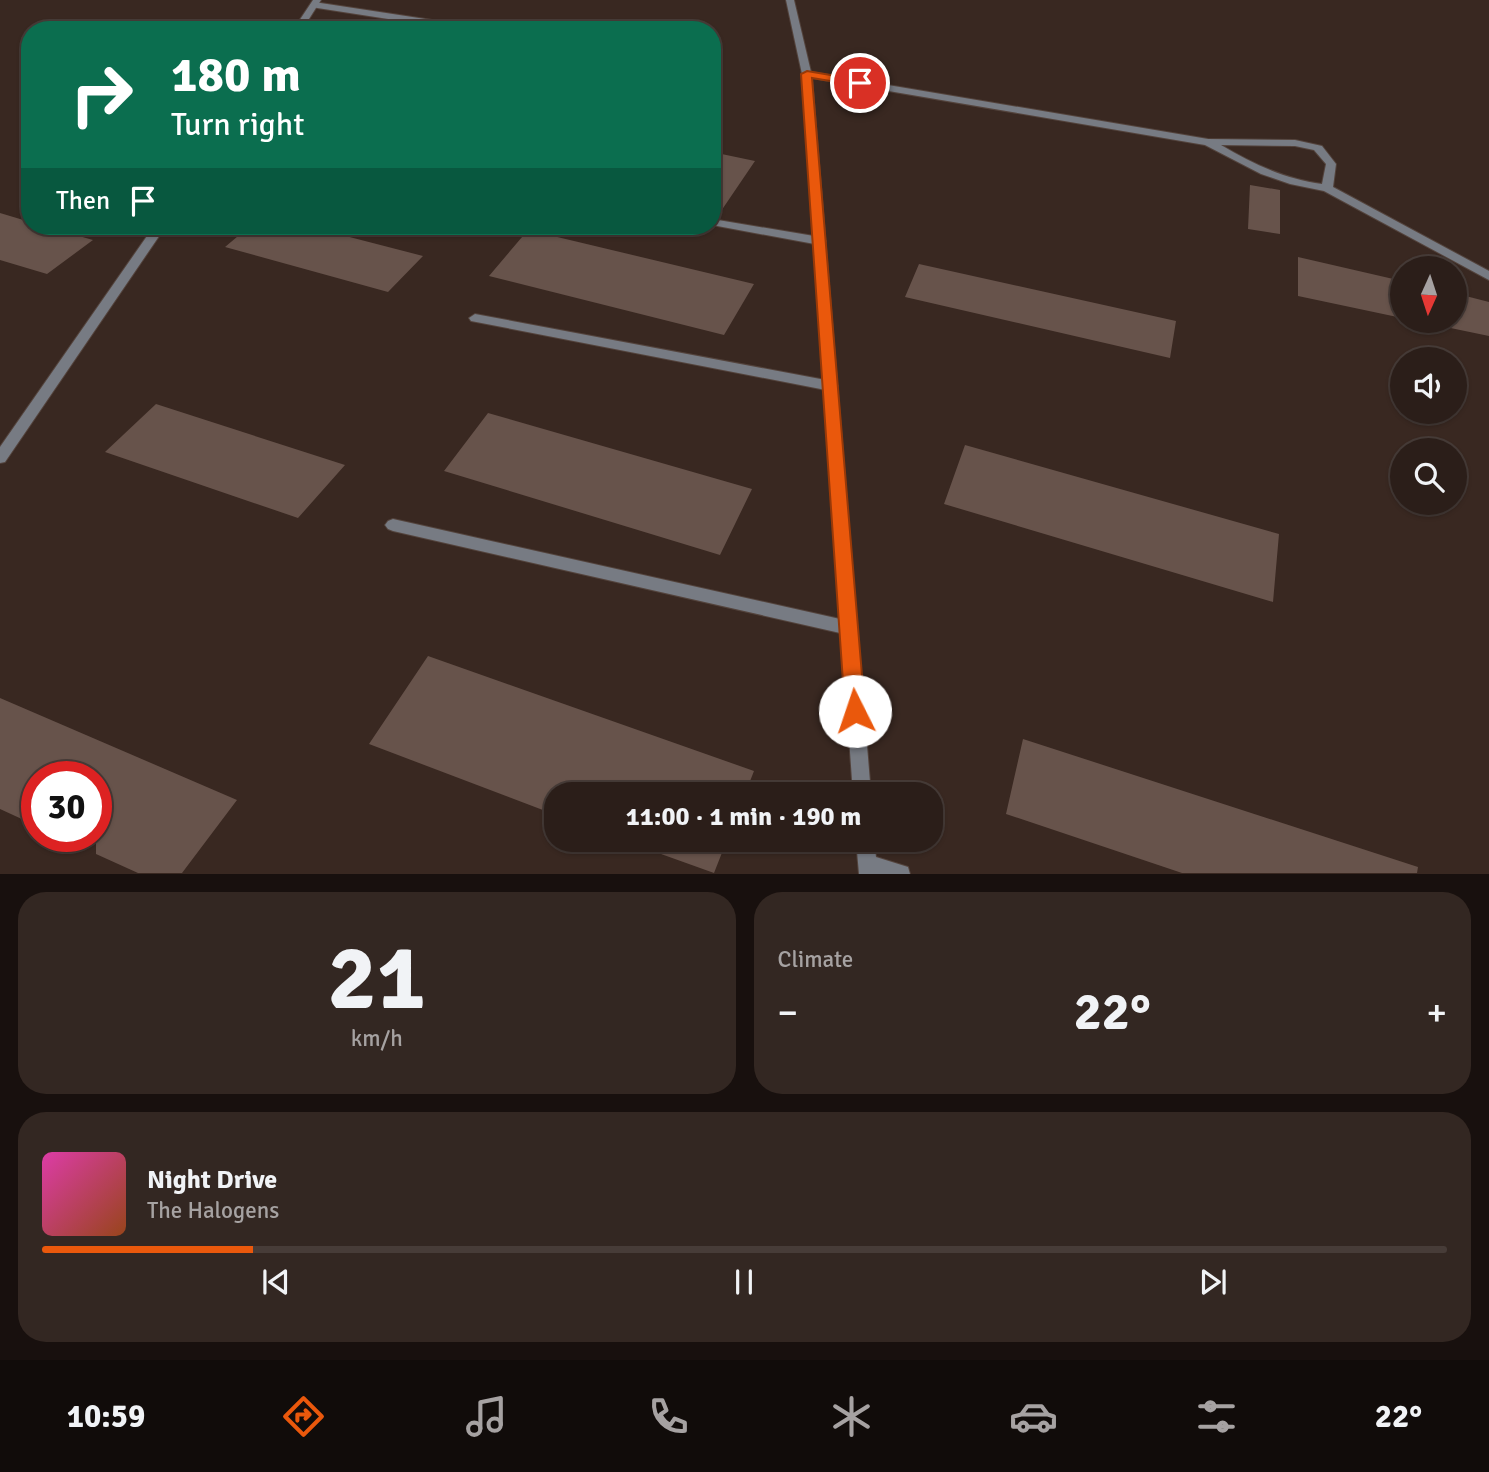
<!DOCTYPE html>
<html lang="en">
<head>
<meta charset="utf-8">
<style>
  :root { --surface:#2b1e19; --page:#332722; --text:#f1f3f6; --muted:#a6a2a2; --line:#473c38; --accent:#ea580c }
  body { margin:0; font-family:Signika,sans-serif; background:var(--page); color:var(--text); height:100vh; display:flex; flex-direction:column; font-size:26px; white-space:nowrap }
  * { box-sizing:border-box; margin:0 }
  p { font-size:23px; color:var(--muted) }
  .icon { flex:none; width:38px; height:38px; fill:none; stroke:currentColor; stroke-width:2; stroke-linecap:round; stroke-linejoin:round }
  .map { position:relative; height:874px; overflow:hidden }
  .sheet { display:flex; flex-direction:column; gap:18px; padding:18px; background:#18100e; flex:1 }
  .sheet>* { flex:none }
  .hud { position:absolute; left:21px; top:21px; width:700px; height:214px; border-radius:28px; box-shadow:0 2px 5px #0004,0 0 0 2px var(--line); background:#0b6e4f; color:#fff; overflow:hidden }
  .needle { width:46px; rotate:183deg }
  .fabs { position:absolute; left:1390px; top:256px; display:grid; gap:14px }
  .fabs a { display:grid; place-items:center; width:77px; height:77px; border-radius:50%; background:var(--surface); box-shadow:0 2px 5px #0004,0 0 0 2px var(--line); font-size:35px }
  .speed { position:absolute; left:21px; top:761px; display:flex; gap:14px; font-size:35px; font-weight:700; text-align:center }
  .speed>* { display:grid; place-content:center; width:91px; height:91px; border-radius:50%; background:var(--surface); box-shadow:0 2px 5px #0004,0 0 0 2px var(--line); line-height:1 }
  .speed .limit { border:10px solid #d22; background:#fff; color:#111 }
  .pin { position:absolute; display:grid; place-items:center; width:60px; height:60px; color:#fff; margin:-30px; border:4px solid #fff; border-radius:50%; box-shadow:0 2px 7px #0007 }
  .me { position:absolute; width:77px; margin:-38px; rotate:356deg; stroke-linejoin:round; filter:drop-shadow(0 0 5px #0008) }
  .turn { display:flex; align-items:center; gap:24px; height:147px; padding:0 35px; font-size:32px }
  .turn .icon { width:91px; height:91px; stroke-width:2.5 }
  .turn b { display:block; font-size:49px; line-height:60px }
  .then { display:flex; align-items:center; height:66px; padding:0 35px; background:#0003; gap:14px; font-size:26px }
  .big { font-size:52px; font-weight:700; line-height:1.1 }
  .sheet .widget { flex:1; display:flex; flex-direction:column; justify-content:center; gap:10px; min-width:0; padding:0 24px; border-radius:28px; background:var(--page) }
  .sheet .dial { align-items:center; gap:0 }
  .dial b { font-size:91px; line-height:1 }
  .song { display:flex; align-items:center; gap:21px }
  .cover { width:84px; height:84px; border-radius:10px; background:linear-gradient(135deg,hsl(320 70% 55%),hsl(20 70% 35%)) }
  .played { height:7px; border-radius:4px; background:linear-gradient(90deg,var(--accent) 15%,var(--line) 15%) }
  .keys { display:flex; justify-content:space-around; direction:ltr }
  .heat { display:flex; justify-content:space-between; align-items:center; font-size:38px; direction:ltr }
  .sheet .tiles { flex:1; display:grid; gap:18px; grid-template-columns:1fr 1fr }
  .widget:last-child { grid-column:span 2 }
  .trip { position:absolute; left:544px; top:782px; width:399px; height:70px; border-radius:28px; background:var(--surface); box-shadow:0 2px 5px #0004,0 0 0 2px var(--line); font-weight:700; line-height:70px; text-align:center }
  .dock { display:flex; height:112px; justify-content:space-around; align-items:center; background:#110c0a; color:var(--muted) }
  .dock .icon { width:49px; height:49px }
  .dock .current { color:var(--accent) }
  .dock b { font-size:32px; color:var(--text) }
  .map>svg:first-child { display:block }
  .building { fill:#67534b }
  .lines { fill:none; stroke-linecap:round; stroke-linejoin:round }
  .service-casing { stroke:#53433c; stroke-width:2 }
  .minor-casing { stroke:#53433c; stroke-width:2 }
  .service { fill:#777b83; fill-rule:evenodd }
  .minor { fill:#777b83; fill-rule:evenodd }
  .route { fill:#ea580c; stroke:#983908; stroke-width:2 }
</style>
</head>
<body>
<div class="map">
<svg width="1489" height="874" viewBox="0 0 1489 874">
  <rect width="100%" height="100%" fill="#392821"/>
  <path class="building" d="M712,152l43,9 -38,56 -5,-1z
    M1250,185l30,5v44l-32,-5z
    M0,213l30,9v4h14l49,14 -46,34 -47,-14z
    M250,226h57l116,30 -35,36 -163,-45z
    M528,230l226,54 -30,51 -235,-59z
    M1298,257l104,24v37l-104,-22z
    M919,264l257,57 -6,37 -265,-61z
    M1454,293l35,9v34l-77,-16h42z
    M156,404l189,61 -47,53 -193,-66z
    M488,413l264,76 -32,66 -276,-84z
    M965,445l314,89 -6,68 -329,-98z
    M428,656l326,115 -9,23h-189v21l-187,-71z
    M0,698l237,102 -55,73h-44l-42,-19v-77h-59v49l-37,-17z
    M1023,739l395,128 -1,6h-235l-176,-59z
    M622,840h105l-13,33z"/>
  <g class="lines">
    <g class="service-casing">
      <path id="service" d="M314,2l164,25 4,3h-23l-148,-23 -1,-2z
        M712,219l108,18 6,4 -6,4 -108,-20z
        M475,314l356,67 7,5 -7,5 -360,-70 -2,-3z
        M393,519l456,102 6,2 2,5 -2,5 -6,2 -456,-104 -5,-2 -3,-4 3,-4z"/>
    </g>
    <g class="minor-casing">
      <path id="minor" d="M313,0h8l-19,30h-9z
        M786,0h8l17,72 397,67 87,1 27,6 14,18 -3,23 156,84v9l-165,-89 -34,-7 -29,-10 -56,-29 -393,-67 59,716h-18l-51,-720zM1221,145l74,1 19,4 12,14 -4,20c-37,-5 -69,-20 -101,-39z
        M154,226h12l-161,236 -5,1v-16z
        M856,840h18l2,17 32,10 2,7h-51z"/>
    </g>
    <use href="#service" class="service"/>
    <use href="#minor" class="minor"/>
  </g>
  <path class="route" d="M807,71l53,9 6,3 -6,3 -48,-8 53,633 -3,7 -7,2 -7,-2 -3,-7 -44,-637z"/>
</svg>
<div class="fabs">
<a><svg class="needle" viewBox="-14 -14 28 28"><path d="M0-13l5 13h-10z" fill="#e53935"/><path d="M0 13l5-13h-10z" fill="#a6a2a2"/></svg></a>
<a><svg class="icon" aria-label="sound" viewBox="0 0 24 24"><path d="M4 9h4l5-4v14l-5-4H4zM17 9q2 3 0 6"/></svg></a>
<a><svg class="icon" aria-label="search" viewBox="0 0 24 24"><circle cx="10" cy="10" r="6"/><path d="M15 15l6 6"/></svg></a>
</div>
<div class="speed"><div class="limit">30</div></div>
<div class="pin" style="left:860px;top:83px;background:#d93025"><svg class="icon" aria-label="arrive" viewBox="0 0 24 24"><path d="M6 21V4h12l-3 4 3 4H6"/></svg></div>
<svg class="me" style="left:855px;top:711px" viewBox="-20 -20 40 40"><circle r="19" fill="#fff"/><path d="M0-13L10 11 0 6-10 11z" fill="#ea580c"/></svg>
<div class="trip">11:00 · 1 min · 190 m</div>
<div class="hud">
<div class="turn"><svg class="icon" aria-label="right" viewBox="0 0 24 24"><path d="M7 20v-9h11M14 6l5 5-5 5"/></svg><div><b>180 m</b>Turn right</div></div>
<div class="then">Then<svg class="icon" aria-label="arrive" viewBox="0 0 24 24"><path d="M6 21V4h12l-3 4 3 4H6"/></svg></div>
</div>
</div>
<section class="sheet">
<div class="tiles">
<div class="widget dial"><b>21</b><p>km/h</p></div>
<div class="widget"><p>Climate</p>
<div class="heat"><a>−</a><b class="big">22°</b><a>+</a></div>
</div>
<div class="widget">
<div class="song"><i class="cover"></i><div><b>Night Drive</b><p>The Halogens</p></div></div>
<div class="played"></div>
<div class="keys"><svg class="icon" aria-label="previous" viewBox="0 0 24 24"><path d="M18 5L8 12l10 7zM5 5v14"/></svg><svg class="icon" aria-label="pause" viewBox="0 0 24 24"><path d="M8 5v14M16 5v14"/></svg><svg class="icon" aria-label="next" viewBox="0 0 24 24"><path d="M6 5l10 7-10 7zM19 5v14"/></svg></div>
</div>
</div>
</section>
<nav class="dock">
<b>10:59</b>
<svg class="icon current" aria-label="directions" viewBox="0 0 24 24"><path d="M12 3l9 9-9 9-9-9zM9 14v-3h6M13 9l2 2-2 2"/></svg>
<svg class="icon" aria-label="music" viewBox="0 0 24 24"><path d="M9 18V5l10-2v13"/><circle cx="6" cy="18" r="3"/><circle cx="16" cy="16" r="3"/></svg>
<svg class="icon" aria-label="phone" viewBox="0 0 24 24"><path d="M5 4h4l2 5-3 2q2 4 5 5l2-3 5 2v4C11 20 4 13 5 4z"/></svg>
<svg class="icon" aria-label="climate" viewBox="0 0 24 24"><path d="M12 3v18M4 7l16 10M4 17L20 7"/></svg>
<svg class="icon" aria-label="car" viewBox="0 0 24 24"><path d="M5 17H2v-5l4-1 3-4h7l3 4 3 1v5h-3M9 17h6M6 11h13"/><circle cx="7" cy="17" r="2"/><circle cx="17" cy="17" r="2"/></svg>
<svg class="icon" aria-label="filters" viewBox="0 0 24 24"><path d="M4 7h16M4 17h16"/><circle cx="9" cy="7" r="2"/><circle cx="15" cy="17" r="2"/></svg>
<b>22°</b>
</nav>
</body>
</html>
